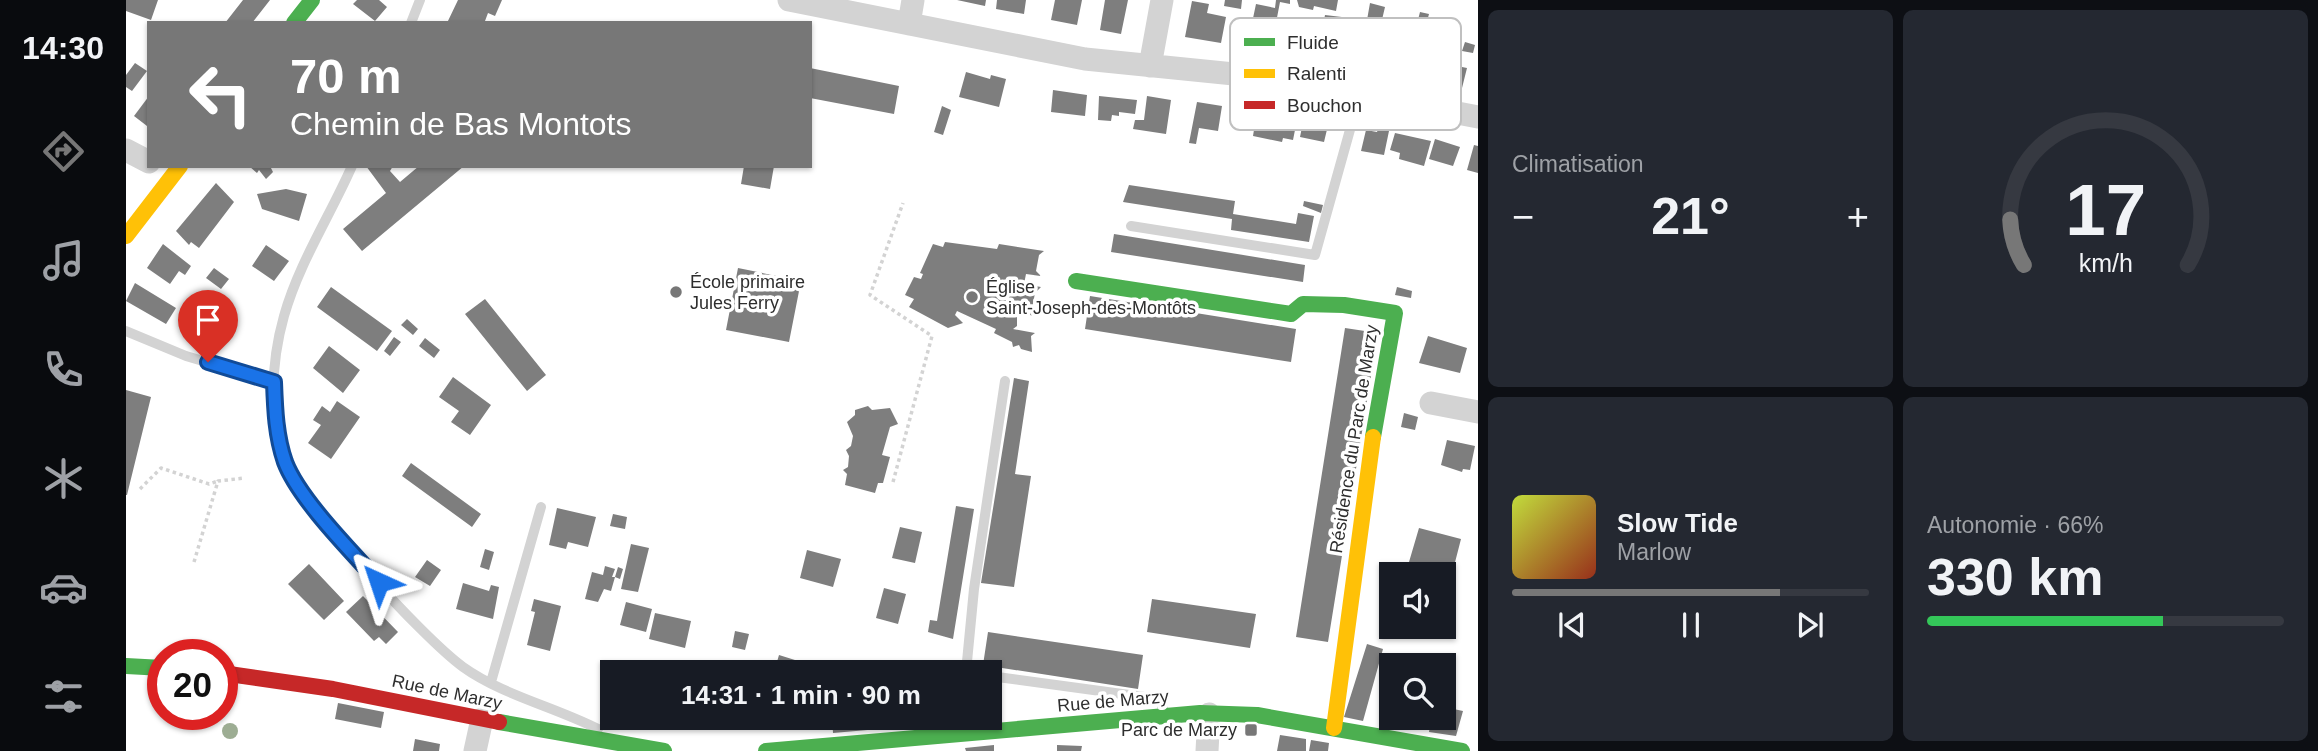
<!DOCTYPE html>
<html lang="fr">
<head>
<meta charset="utf-8">
<style>
  :root { --surface:#171b24; --page:#242831; --text:#f1f3f6; --muted:#9ea1a6; --line:#363941; --accent:#777 }
  body { margin:0; font-family:Helvetica,sans-serif; background:var(--page); color:var(--text); height:100vh; display:flex; flex-direction:column; font-size:26px; white-space:nowrap }
  * { box-sizing:border-box; margin:0 }
  p { font-size:23px; color:var(--muted) }
  .icon { flex:none; width:38px; height:38px; fill:none; stroke:currentColor; stroke-width:2; stroke-linecap:round; stroke-linejoin:round }
  .map { position:relative; flex:1; overflow:hidden }
  .panel { display:flex; flex-direction:column; gap:10px; padding:10px; background:#0d0f14; width:840px }
  .panel>* { flex:none }
  .banner { position:absolute; left:21px; top:21px; width:665px; height:147px; border-radius:0px; box-shadow:0 2px 5px #0004; background:#777; color:#fff; overflow:hidden }
  .tools { position:absolute; left:1253px; top:562px; display:grid; gap:14px }
  .tools a { display:grid; place-items:center; width:77px; height:77px; border-radius:0px; background:var(--surface); box-shadow:0 2px 5px #0004; font-size:35px }
  .speed { position:absolute; left:21px; top:639px; display:flex; gap:14px; font-size:35px; font-weight:700; text-align:center }
  .speed>* { display:grid; place-content:center; width:91px; height:91px; border-radius:50%; background:var(--surface); box-shadow:0 2px 5px #0004; line-height:1 }
  .speed .limit { border:10px solid #d22; background:#fff; color:#111 }
  .pin { position:absolute; display:grid; place-items:center; width:60px; height:60px; color:#fff; margin:-72px -30px; border-radius:50% 50% 50% 0; rotate:-45deg; box-shadow:0 0 7px #0007 }
  .pin .icon { rotate:45deg }
  .me { position:absolute; width:77px; margin:-38px; rotate:318deg; stroke-linejoin:round; filter:drop-shadow(0 0 5px #0008) }
  .turn { display:flex; align-items:center; gap:24px; height:147px; padding:0 28px; font-size:32px }
  .turn .icon { width:91px; height:91px; stroke-width:2.5 }
  .turn b { display:block; font-size:49px; line-height:60px }
  .big { font-size:52px; font-weight:600; line-height:1.1 }
  .panel .widget { flex:1; display:flex; flex-direction:column; justify-content:center; gap:10px; min-width:0; padding:0 24px; border-radius:10px; background:var(--page) }
  .panel .dial { align-items:center; gap:0 }
  .dial svg { height:182px; overflow:visible; fill:none; stroke:var(--line); stroke-width:7; stroke-linecap:round; text-anchor:middle }
  .dial text { fill:var(--text); stroke:none }
  .song { display:flex; align-items:center; gap:21px }
  .cover { width:84px; height:84px; border-radius:10px; background:linear-gradient(135deg,hsl(70 70% 55%),hsl(10 70% 35%)) }
  .played { height:7px; border-radius:4px; background:linear-gradient(90deg,var(--accent) 75%,var(--line) 75%) }
  .keys { display:flex; justify-content:space-around; direction:ltr }
  .heat { display:flex; justify-content:space-between; align-items:center; font-size:38px; direction:ltr }
  .charge { height:10px; border-radius:5px; background:linear-gradient(90deg,#34c759 66%,var(--line) 0) }
  .panel .tiles { flex:1; display:grid; gap:10px; grid-template-columns:repeat(2,1fr) }
  .trip { position:absolute; left:474px; top:660px; width:402px; height:70px; border-radius:0px; background:var(--surface); box-shadow:0 2px 5px #0004; font-weight:600; line-height:70px; text-align:center }
  main { display:flex; flex:1; min-height:0 }
  .tab-bar { display:flex; flex-direction:column; width:126px; justify-content:space-around; align-items:center; background:#090b0e; color:var(--muted) }
  .tab-bar .icon { width:49px; height:49px }
  .tab-bar .selected { color:var(--accent) }
  .tab-bar b { font-size:32px; color:var(--text) }
  .map>svg:first-child { display:block }
  .building { fill:#7e7e7e }
  .lines { fill:none; stroke-linecap:round; stroke-linejoin:round }
  .path { stroke:#d3d3d3; stroke-width:3.5; stroke-dasharray:3.5 3.5; stroke-linecap:butt }
  .lane { stroke:#d3d3d3; stroke-width:10 }
  .street { stroke:#d3d3d3; stroke-width:23 }
  .fast { stroke:#4caf50; stroke-width:16 }
  .slow { stroke:#ffc107; stroke-width:16 }
  .jam { stroke:#c62828; stroke-width:16 }
  .tree { fill:#9dad93 }
  .route-casing { stroke:#114b97; stroke-width:18 }
  .route { stroke:#1a73e8; stroke-width:12 }
  .poi-dot { fill:#777; stroke:#fff; stroke-width:2.5 }
  .labels { text-anchor:middle; dominant-baseline:central; stroke-width:7; stroke-linejoin:round; paint-order:stroke }
  .poi-label { font-size:18px; fill:#2e2e2e; stroke:#fff; text-anchor:start }
  .street-label { font-size:18px; fill:#2e2e2e; stroke:#fff }
  .key { fill:#fff; stroke:#c0c0c0; stroke-width:2 }
  .key-label { font-size:19px; fill:#2e2e2e }
</style>
</head>
<body>
<main>
<nav class="tab-bar">
<b>14:30</b>
<svg class="icon selected" aria-label="directions" viewBox="0 0 24 24"><path d="M12 3l9 9-9 9-9-9zM9 14v-3h6M13 9l2 2-2 2"/></svg>
<svg class="icon" aria-label="music" viewBox="0 0 24 24"><path d="M9 18V5l10-2v13"/><circle cx="6" cy="18" r="3"/><circle cx="16" cy="16" r="3"/></svg>
<svg class="icon" aria-label="phone" viewBox="0 0 24 24"><path d="M5 4h4l2 5-3 2q2 4 5 5l2-3 5 2v4C11 20 4 13 5 4z"/></svg>
<svg class="icon" aria-label="climate" viewBox="0 0 24 24"><path d="M12 3v18M4 7l16 10M4 17L20 7"/></svg>
<svg class="icon" aria-label="car" viewBox="0 0 24 24"><path d="M5 17H2v-5l4-1 3-4h7l3 4 3 1v5h-3M9 17h6M6 11h13"/><circle cx="7" cy="17" r="2"/><circle cx="17" cy="17" r="2"/></svg>
<svg class="icon" aria-label="filters" viewBox="0 0 24 24"><path d="M4 7h16M4 17h16"/><circle cx="9" cy="7" r="2"/><circle cx="15" cy="17" r="2"/></svg>
</nav>
<div class="map">
<svg width="1352" height="751" viewBox="0 0 1352 751">
  <rect width="100%" height="100%" fill="#fff"/>
  <path class="building" d="M0,0h32l-7,20 -25,-9z
    M117,0h27l-18,23h-27z
    M231,0h22l8,7 -12,14 -22,-17z
    M332,0h44l-7,16 -7,-3 -3,8 4,2h-42z
    M831,0h29l-1,6z
    M871,0h29l-2,14 -28,-5z
    M929,0h27l-5,25 -26,-5z
    M979,0h23l-7,34 -21,-4z
    M1099,0h17l-1,9 -17,-3z
    M1150,0h14v4l-10,-2 -5,26 -23,-5 4,-19 19,4z
    M1171,0h41l-2,11 -22,-5 -1,4 -14,-3z
    M1066,1l17,3 -2,9 19,4 -5,26 -36,-6z
    M1244,3l15,4 -4,17 -14,-2 -6,26 -41,-7 5,-26 42,5z
    M1294,12l9,2 -7,26 -9,-1z
    M1339,42l10,3 -2,8 -11,-2z
    M1317,49l7,1 -2,8 10,2 -1,6 10,2 -6,24 -24,-5z
    M9,63l12,8 -15,20 -6,-4v-12z
    M684,68l89,18 -5,28 -84,-16z
    M840,72l24,7 1,-4 15,4 -7,28 -40,-10z
    M927,90l34,5 -2,21 -34,-4z
    M23,96v27l-2,3 -13,-10z
    M973,96l38,4 -2,14 -16,-2v4l-7,-1 -1,6 -13,-1z
    M1021,96l24,4 -5,34 -33,-5 2,-9h9z
    M1071,102l25,4 -4,25 -19,-3 -3,16 -7,-1z
    M816,106l9,4 -8,25 -9,-3z
    M1131,111l41,6 1,-5 7,-1 24,6 -6,25 -24,-5 2,-10 -6,-2 -3,15 -10,-2 -1,4 -29,-6z
    M1252,129l11,2 -5,24 -23,-4 5,-21 11,2z
    M1269,133l36,8 -7,25 -25,-7 1,-6 -10,-3z
    M1309,139l25,8 -7,19 -24,-7z
    M1348,145l4,1v27l-11,-3z
    M123,166h21l3,6 -7,7 -7,-9 -2,3z
    M240,166h27l-3,5 10,11 19,-16h45l-102,85 -19,-22 43,-36z
    M618,166h30l-4,23 -29,-5z
    M90,183l18,19 -35,46 -8,-6 -2,3 -13,-14z
    M1003,185l106,16 -2,13 63,10 2,-11 16,3 -5,26 -78,-12 1,-11 -109,-17z
    M160,189l21,5 -8,27 -37,-12 -5,-15z
    M1178,201l19,4 -2,8 -18,-7z
    M988,234l191,31 -2,17 -192,-30z
    M819,242l52,7 2,-5 45,7 -5,4 -3,16 5,5 -15,-2 -2,10 17,3 -6,6 -3,16 4,7 -19,-3v13l-4,3 22,4 -4,3 1,16 -11,-3 -2,-4 -6,2 -1,-5 -18,-9 2,-4 -39,-18 -2,4 8,8 -15,5 -39,-21 5,-8 -9,-4 9,-18 7,2 2,-5 -3,-1 13,-29 10,3z
    M37,244l28,22 -6,9 -6,-4 -9,13 -23,-16z
    M140,245l23,16 -15,20 -22,-15z
    M88,268l15,11 -8,10 -15,-11z
    M612,268l63,13 -12,61 -63,-12z
    M9,283l41,25 -10,16 -40,-23z
    M205,287l61,44 -15,20 -60,-44z
    M1271,287l15,4 -1,7 -16,-3z
    M964,296l206,33 -5,33 -206,-33z
    M359,299l61,76 -19,16 -62,-77z
    M281,319l11,10 -5,6 -12,-10z
    M1219,328l33,5 -50,309 -32,-5z
    M1302,336l39,12 -7,25 -41,-10z
    M268,337l7,5 -11,14 -6,-5z
    M299,338l15,12 -6,8 -15,-12z
    M203,346l31,24 -17,23 -30,-25z
    M327,377l38,28 -21,30 -19,-13 8,-11 -20,-14z
    M888,378l15,3 -14,93 16,2 -17,111 -33,-4z
    M0,390l25,7 -24,98h-1z
    M211,401l23,16 -29,42 -23,-16 13,-18 -8,-5 9,-14 8,6z
    M742,406l4,4 18,-2 8,16 -8,3 -8,28 8,2 -7,26h-5l-3,10 -30,-8 2,-11 -4,-4 5,-3 1,-11 -3,-6 5,-4 2,-10 -6,-14 8,-7v-5z
    M1278,413l14,4 -3,13 -14,-3z
    M1321,440l28,6 -5,24 -7,-1 -1,3 -21,-7z
    M285,463l70,51 -9,13 -70,-51z
    M830,506l18,3 -21,130 -25,-7 2,-12 7,1z
    M431,508l39,9 -8,30 -20,-5 -2,7 -17,-4z
    M487,514l14,3 -2,12 -15,-3z
    M774,527l22,5 -7,31 -23,-5z
    M1293,528l42,11 -9,35 -43,-12z
    M505,544l18,4 -11,44 -17,-3z
    M359,549l9,3 -5,18 -9,-3z
    M681,550l34,9 -8,28 -33,-9z
    M301,560l14,10 -11,16 -15,-9z
    M183,564l35,37 -20,19 -36,-36z
    M479,566l10,3 -3,8h3l3,-10 5,2 -3,10 -5,-2 -4,14 -7,-2 -6,13 -13,-3 7,-27 11,3z
    M337,583l26,8 2,-6 8,2 -6,32 -37,-10z
    M758,588l22,6 -8,30 -22,-6z
    M237,596l35,36 -12,12 -7,-7 -5,4 -28,-29z
    M408,599l27,7 -11,45 -23,-6 8,-33 -4,-1z
    M1026,599l104,15 -6,34 -103,-16z
    M500,602l26,7 -6,23 -26,-7z
    M529,613l36,8 -6,27 -36,-9z
    M609,631l14,3 -4,16 -13,-3z
    M862,632l155,23 -5,34 -155,-24z
    M1241,644l16,5 -20,72 -19,-4z
    M653,655l35,11 -1,6h-39z
    M212,703l46,9 -3,16 -46,-9z
    M1318,707l19,4 -7,25 -27,-4 2,-14h13z
    M566,718h49l-3,11z
    M706,718h46l1,11 -46,4z
    M771,718h25v7l-25,2z
    M1154,735l26,4v12h-29z
    M289,739l25,5 -1,7h-26z
    M1185,740l18,3 -1,8h-19z
    M868,745v6h-28l-1,-3z
    M931,745l25,1 -1,5h-24z"/>
  <g class="lines">
    <path class="path" d="M767,482l39,-146 -62,-41 33,-92
      M14,489l21,-21 48,16 9,-3
      M68,562l24,-81 27,-3"/>
    <path class="lane" d="M285,23l9,-23
      M226,166c-22,50 -53,97 -68,150 -13,46 -16,103 2,147 17,44 137,175 177,204 39,28 92,40 135,62
      M1005,226l184,29 45,-161
      M0,331l60,25 88,26
      M840,672l8,-83 31,-208
      M864,676l169,23 6,14
      M365,682l50,-175"/>
    <path class="street" d="M663,0l296,59 149,15 109,17 135,26
      M783,24l4,-24
      M1024,66l12,-66
      M0,150l23,12
      M1305,403l47,9
      M349,751l7,-32
      M1081,751l2,-37"/>
    <path class="fast" d="M168,23l18,-23
      M950,281l215,33 12,-10 41,1 51,8 -22,124
      M0,666l37,2
      M373,722l165,29
      M640,751l434,-38 57,2 205,36"/>
    <path class="slow" d="M0,236l54,-70
      M1208,728l39,-291"/>
    <path class="jam" d="M96,673l111,16 166,33"/>
  </g>
  <circle class="tree" cx="104" cy="731" r="8"/>
  <g class="lines">
    <g class="route-casing">
      <path id="route" d="M82,362l66,20c1,28 2,54 11,80 14,37 66,89 94,120"/>
    </g>
    <use href="#route" class="route"/>
  </g>
  <g class="poi-dot">
    <circle cx="550" cy="292" r="7"/>
    <circle cx="846" cy="297" r="7"/>
    <rect x="1118" y="723" width="14" height="14" rx="3.5"/>
  </g>
  <g class="labels">
    <g class="poi-label">
      <text x="564" y="282">École primaire<tspan x="564" dy="21">Jules Ferry</tspan></text>
      <text x="860" y="287">Église<tspan x="860" dy="21">Saint-Joseph-des-Montôts</tspan></text>
      <text x="1111" y="730" text-anchor="end">Parc de Marzy</text>
    </g>
    <g class="street-label">
      <text transform="translate(1228 439) rotate(-81)">Résidence du Parc de Marzy</text>
      <text transform="translate(321 692) rotate(12)">Rue de Marzy</text>
      <text transform="translate(987 701) rotate(-5)">Rue de Marzy</text>
    </g>
  </g>
  <rect x="1104" y="18" width="231" height="112" rx="10" class="key"/>
  <rect x="1118" y="38" width="31" height="8" fill="#4caf50"/>
  <rect x="1118" y="69" width="31" height="9" fill="#ffc107"/>
  <rect x="1118" y="101" width="31" height="8" fill="#c62828"/>
  <g class="key-label">
    <text x="1161" y="49">Fluide</text>
    <text x="1161" y="80">Ralenti</text>
    <text x="1161" y="112">Bouchon</text>
  </g>
</svg>
<div class="tools">
<a><svg class="icon" aria-label="sound" viewBox="0 0 24 24"><path d="M4 9h4l5-4v14l-5-4H4zM17 9q2 3 0 6"/></svg></a>
<a><svg class="icon" aria-label="search" viewBox="0 0 24 24"><circle cx="10" cy="10" r="6"/><path d="M15 15l6 6"/></svg></a>
</div>
<div class="speed"><div class="limit">20</div></div>
<div class="pin" style="left:82px;top:362px;background:#d93025"><svg class="icon" aria-label="arrive" viewBox="0 0 24 24"><path d="M6 21V4h12l-3 4 3 4H6"/></svg></div>
<svg class="me" style="left:253px;top:582px" viewBox="-20 -20 40 40"><path d="M0-17L14 15 0 8-14 15z" fill="#1a73e8" stroke="#fff" stroke-width="4"/></svg>
<div class="trip">14:31 · 1 min · 90 m</div>
<div class="banner">
<div class="turn"><svg class="icon" aria-label="left" viewBox="0 0 24 24"><path d="M17 20v-9H6M10 6l-5 5 5 5"/></svg><div><b>70 m</b>Chemin de Bas Montots</div></div>
</div>
</div>
<section class="panel">
<div class="tiles">
<div class="widget"><p>Climatisation</p>
<div class="heat"><a>−</a><b class="big">21°</b><a>+</a></div>
</div>
<div class="widget dial"><svg viewBox="0 0 100 80">
<path d="M14 69A42 42 0 1 1 86 69"/>
<path d="M14 69A42 42 0 0 1 8 49" stroke="#777"/>
<text x="50" y="56" font-size="32" font-weight="700">17</text>
<text x="50" y="72" font-size="11">km/h</text>
</svg></div>
<div class="widget">
<div class="song"><i class="cover"></i><div><b>Slow Tide</b><p>Marlow</p></div></div>
<div class="played"></div>
<div class="keys"><svg class="icon" aria-label="previous" viewBox="0 0 24 24"><path d="M18 5L8 12l10 7zM5 5v14"/></svg><svg class="icon" aria-label="pause" viewBox="0 0 24 24"><path d="M8 5v14M16 5v14"/></svg><svg class="icon" aria-label="next" viewBox="0 0 24 24"><path d="M6 5l10 7-10 7zM19 5v14"/></svg></div>
</div>
<div class="widget"><p>Autonomie · 66%</p><b class="big">330 km</b><div class="charge"></div></div>
</div>
</section>
</main>
</body>
</html>
